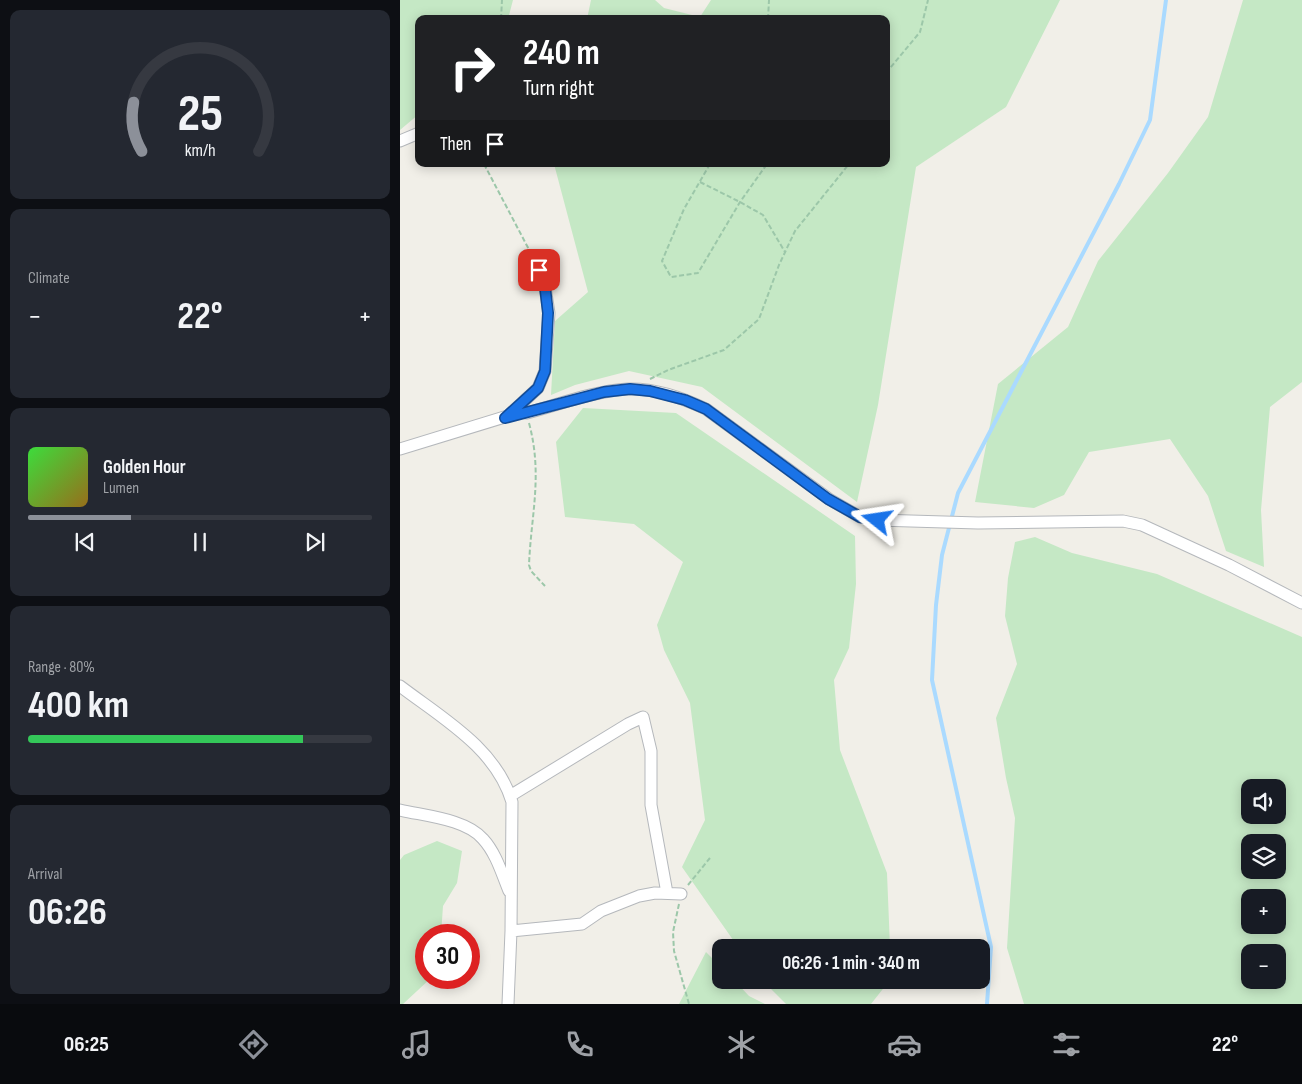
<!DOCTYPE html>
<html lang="en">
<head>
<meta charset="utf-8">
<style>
  :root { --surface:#171b24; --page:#242831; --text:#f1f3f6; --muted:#9ea1a6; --line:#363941; --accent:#8c9099 }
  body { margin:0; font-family:"Sofia Sans Condensed",sans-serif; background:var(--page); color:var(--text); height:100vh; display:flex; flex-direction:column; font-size:19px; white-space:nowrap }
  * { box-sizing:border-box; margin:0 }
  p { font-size:16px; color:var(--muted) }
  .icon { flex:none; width:28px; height:28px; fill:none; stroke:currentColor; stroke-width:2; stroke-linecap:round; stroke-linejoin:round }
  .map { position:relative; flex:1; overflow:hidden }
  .side { display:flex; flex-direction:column; gap:10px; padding:10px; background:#0d0f14; width:400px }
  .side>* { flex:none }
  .hud { position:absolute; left:15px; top:15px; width:475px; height:152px; border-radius:10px; box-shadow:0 2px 12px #0003; background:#202124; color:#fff; overflow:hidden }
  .buttons { position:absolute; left:841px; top:779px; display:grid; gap:10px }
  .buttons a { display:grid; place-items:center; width:45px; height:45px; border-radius:10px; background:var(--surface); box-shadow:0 2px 12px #0003; font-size:25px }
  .speed { position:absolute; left:15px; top:924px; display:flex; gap:10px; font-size:25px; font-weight:700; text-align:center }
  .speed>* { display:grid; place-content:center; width:65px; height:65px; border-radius:50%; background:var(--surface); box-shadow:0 2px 12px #0003; line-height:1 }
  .speed .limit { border:8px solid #d22; background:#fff; color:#111 }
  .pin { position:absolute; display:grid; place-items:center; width:42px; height:42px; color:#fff; margin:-21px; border-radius:10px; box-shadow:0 2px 8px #0006 }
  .me { position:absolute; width:55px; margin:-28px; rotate:285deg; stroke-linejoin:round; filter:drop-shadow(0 0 4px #0008) }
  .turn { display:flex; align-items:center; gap:18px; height:105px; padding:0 25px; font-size:22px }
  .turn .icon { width:65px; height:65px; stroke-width:2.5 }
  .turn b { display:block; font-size:35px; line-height:42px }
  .then { display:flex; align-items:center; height:48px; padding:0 25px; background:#0003; gap:10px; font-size:19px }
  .big { font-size:38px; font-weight:700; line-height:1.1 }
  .side .widget { flex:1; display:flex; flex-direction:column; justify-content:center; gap:8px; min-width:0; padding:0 18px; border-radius:10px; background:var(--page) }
  .side .dial { align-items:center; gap:0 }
  .dial svg { height:130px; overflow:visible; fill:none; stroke:var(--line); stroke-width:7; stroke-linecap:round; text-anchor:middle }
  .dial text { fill:var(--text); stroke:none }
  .song { display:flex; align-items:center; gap:15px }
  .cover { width:60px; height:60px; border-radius:8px; background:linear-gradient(135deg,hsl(120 70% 55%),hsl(40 70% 35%)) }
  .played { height:5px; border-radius:2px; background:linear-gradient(90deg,var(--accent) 30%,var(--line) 30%) }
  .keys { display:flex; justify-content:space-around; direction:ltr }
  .heat { display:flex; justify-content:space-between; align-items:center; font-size:28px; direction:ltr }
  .charge { height:8px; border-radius:4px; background:linear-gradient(90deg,#34c759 80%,var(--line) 0) }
  .trip { position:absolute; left:312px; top:939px; width:278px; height:50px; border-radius:10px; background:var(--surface); box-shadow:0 2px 12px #0003; font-weight:700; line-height:50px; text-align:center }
  .tabs { display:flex; height:80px; justify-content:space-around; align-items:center; background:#090b0e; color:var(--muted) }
  .tabs .icon { width:35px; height:35px }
  .tabs .selected { color:var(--accent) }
  .tabs b { font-size:22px; color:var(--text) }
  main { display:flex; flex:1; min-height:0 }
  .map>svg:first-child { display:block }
  .green { fill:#c5e8c5; fill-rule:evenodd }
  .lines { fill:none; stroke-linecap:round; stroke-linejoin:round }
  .stream { stroke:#aadaff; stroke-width:4 }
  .minor-casing { stroke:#b5b8bc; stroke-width:13 }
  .path { stroke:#9cc7a9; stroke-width:2; stroke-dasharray:5 2.5; stroke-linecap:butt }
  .minor { stroke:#fff; stroke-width:11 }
  .route-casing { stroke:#114b97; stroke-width:12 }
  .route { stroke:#1a73e8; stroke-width:9 }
</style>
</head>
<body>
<main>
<section class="side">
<div class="widget dial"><svg viewBox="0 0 100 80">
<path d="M14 69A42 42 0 1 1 86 69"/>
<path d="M14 69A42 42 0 0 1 9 39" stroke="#8c9099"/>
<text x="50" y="56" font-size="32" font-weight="700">25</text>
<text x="50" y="72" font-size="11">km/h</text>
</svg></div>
<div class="widget"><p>Climate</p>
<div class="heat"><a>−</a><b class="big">22°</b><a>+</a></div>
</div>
<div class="widget">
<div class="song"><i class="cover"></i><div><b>Golden Hour</b><p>Lumen</p></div></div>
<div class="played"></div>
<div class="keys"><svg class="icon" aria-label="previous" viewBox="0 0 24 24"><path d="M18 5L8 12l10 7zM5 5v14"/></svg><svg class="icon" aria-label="pause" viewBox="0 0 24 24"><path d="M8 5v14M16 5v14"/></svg><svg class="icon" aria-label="next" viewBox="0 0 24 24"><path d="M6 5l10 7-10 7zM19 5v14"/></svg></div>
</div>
<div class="widget"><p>Range · 80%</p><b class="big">400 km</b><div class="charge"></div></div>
<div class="widget"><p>Arrival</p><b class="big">06:26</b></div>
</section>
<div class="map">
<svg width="902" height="1004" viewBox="0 0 902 1004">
  <rect width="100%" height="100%" fill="#f1efe8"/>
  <path class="green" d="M0,0h113l-5,19h-89v95l-19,16z
    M191,0h64l9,8 36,9 11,-17h349l-54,107 -90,60 -38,238 -21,97 -155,-115 -73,-16 -54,14 -24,10 4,-74 33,-29 -34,-128h332v-145h-299z
    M843,0h59v382l-32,25 -9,103 3,57 -38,-16 -18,-55 -38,-57 -81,13 -25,43 -30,13 -59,-6 23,-118 70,-57 30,-66 70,-88 40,-56z
    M183,408l93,5 179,123 1,48 -7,64 -15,32 6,70 47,123 3,74h-152l-56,-80 23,-47 -15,-117 -26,-53 -7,-25 26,-63 -49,-38 -69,-7 -9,-75z
    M635,537l37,16 85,21 145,63v367h-278l-17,-56 8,-130 -9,-40 -10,-60 21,-54 -12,-48 3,-38 7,-36zM850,788h28v27h-28zM878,842v28h-28v-28zM850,898h28v27h-28zM878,952v28h-28v-28z
    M37,841l25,10 -5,32 -14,23 -2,29h-15v43h5l-28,26h-3v-144l4,-5z
    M306,952l15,15v13h13l15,16 16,8h-86z
    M362,980h124v5l-15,19h-85z"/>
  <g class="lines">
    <path class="stream" d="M587,1004l4,-57 -59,-267 4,-75 6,-50 16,-62 161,-309 31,-64 16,-120"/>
    <g class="minor-casing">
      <path id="minor" d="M0,141l19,-8
        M109,415l29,-27 7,-17 4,-58 -4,-26 -6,-17
        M0,449l121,-37 6,1c33,-9 67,-22 101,-24 26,-1 55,9 78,20l123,90 31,18 17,3 101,3 145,-2 19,4 87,40 73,38
        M0,686c42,32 96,62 112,116l-1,129 -3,73
        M110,796l118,-72 15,-7 8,34v54l16,88
        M0,810c25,6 66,9 83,29 13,14 19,35 26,52
        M111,931l71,-7 19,-13 38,-15 16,-3 26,1"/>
    </g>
    <path class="path" d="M101,19l1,-19
      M368,19l1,-19
      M486,73l34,-41 8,-32
      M84,164l51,97
      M310,164l-26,45 -22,52 9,16 27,-4 42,-71 27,-38
      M300,182l40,20 23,13 22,37
      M250,379l18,-9 56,-20 35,-31 20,-54 16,-34 54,-67
      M129,423c14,52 2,92 0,142l2,6 14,15
      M288,885l22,-27
      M279,904l-6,28 1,19 15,53"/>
    <use href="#minor" class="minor"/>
  </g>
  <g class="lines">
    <g class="route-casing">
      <path id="route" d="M139,270l6,17 3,26 -3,58 -7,17 -33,30 99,-26 26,-3 20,2 35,9 21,9 122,90 32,18 17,3"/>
    </g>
    <use href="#route" class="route"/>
  </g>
</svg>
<div class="buttons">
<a><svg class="icon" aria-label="sound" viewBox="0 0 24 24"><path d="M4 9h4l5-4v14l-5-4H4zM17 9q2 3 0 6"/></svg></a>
<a><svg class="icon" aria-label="layers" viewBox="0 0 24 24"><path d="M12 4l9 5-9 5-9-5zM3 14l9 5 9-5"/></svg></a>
<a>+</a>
<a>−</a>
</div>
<div class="speed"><div class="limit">30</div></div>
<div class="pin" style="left:139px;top:270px;background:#d93025"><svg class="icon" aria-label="arrive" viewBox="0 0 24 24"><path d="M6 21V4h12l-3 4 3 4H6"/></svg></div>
<svg class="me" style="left:477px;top:520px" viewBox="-20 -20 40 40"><path d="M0-17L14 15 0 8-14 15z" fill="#1a73e8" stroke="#fff" stroke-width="4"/></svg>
<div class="trip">06:26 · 1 min · 340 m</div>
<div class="hud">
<div class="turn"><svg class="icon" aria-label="right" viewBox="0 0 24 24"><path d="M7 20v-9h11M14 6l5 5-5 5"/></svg><div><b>240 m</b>Turn right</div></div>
<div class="then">Then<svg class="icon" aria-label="arrive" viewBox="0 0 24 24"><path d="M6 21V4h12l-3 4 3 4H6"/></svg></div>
</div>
</div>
</main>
<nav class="tabs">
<b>06:25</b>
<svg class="icon selected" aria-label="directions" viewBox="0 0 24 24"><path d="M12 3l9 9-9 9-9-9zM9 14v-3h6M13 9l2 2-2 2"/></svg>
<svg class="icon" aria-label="music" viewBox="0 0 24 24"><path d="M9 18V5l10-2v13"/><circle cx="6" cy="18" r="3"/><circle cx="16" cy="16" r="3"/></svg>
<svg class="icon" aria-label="phone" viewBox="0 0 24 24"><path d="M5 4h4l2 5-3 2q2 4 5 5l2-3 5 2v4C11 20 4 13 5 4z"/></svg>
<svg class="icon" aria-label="climate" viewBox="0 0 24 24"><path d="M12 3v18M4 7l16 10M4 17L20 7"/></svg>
<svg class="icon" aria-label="car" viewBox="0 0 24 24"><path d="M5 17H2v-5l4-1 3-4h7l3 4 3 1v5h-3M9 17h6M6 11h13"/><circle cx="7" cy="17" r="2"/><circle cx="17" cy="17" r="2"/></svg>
<svg class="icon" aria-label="filters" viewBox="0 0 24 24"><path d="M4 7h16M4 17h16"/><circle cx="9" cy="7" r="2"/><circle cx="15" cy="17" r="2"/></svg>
<b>22°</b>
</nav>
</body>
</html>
